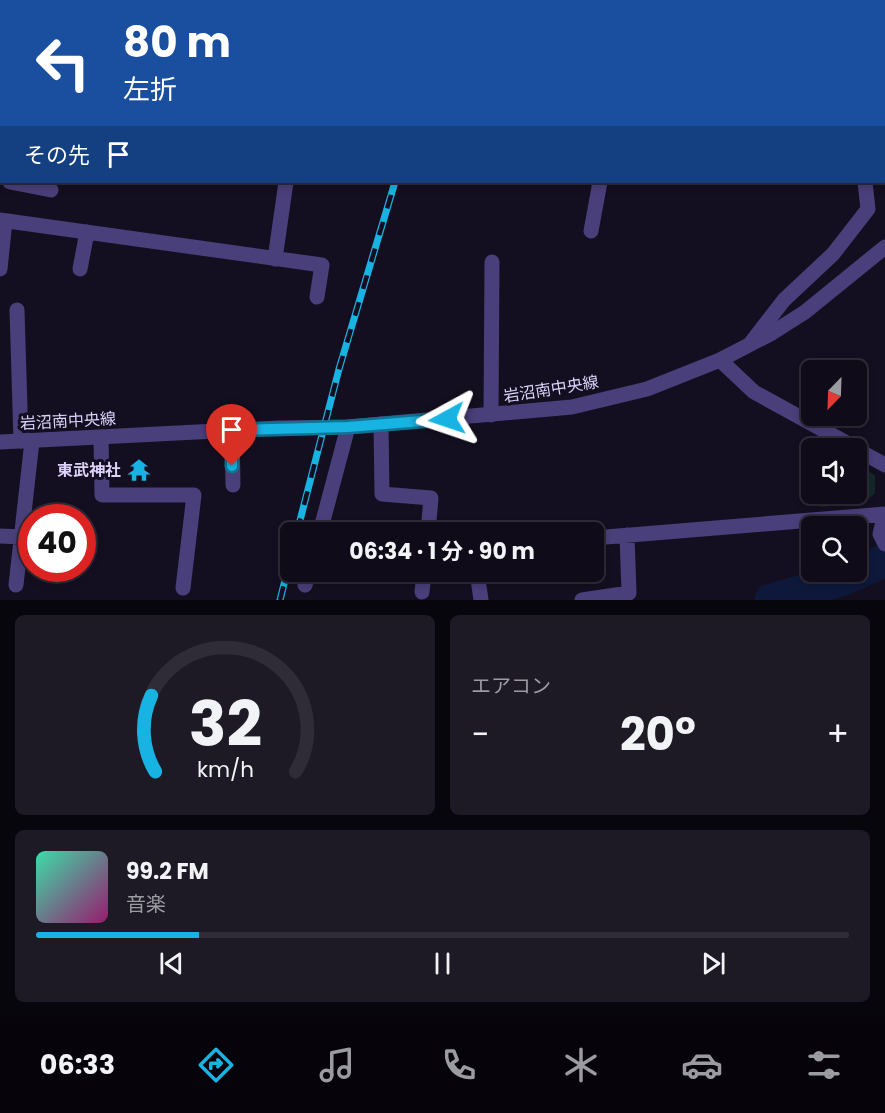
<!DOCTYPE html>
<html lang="ja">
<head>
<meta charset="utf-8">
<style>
  :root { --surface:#0f0b18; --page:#1d1925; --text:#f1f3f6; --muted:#9b9ba2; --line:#2f2b37; --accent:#17b3e2 }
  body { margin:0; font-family:Poppins,"Noto Sans JP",sans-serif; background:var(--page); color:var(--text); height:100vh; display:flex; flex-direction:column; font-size:22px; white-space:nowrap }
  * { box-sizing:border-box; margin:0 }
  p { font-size:20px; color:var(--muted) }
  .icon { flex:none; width:33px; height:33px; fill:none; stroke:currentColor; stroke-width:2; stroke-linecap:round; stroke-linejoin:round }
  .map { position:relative; height:600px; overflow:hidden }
  .side { display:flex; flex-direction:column; gap:15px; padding:15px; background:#08060d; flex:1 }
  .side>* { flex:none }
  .hud { position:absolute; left:0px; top:0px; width:885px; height:183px; box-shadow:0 3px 9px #0003,0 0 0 2px var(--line); background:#1a4fa0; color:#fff; overflow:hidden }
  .needle { width:39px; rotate:203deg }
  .fabs { position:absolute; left:801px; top:360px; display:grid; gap:12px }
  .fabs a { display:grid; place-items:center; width:66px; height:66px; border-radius:9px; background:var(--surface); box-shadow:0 3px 9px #0003,0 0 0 2px var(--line); font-size:30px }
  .speed { position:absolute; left:18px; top:504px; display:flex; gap:12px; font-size:30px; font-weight:700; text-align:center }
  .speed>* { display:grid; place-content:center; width:78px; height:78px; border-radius:50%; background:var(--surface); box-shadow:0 3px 9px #0003,0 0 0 2px var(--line); line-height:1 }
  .speed .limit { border:9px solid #d22; background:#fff; color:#111 }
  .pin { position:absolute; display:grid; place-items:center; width:51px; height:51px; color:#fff; margin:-62px -26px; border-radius:50% 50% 50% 0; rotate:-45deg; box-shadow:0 0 6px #0007 }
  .pin .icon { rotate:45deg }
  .me { position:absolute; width:66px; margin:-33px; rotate:265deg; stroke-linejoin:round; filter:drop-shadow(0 0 4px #0008) }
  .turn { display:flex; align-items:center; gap:21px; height:126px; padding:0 24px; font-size:27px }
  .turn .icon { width:78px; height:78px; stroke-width:2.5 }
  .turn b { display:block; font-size:42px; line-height:51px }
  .then { display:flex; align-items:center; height:57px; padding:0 24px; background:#0003; gap:12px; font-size:22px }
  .big { font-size:45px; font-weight:700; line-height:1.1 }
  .side .widget { flex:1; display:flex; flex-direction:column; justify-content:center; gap:9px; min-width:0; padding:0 21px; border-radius:9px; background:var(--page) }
  .side .dial { align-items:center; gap:0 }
  .dial svg { height:156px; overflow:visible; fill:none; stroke:var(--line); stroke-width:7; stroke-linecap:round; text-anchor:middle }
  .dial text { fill:var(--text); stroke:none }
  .song { display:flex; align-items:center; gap:18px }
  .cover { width:72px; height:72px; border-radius:9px; background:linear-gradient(135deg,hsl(160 70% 55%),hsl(320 70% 35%)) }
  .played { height:6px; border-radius:3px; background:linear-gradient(90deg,var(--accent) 20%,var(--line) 20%) }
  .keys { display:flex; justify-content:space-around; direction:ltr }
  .heat { display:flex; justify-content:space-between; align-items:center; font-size:33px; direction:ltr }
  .side .tiles { flex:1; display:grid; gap:15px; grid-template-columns:1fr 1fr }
  .widget:last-child { grid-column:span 2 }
  .trip { position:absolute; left:280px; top:522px; width:324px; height:60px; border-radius:9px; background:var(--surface); box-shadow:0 3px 9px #0003,0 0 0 2px var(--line); font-weight:700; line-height:60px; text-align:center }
  .tabs { display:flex; height:96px; justify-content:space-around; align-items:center; background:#06040a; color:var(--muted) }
  .tabs .icon { width:42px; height:42px }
  .tabs .current { color:var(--accent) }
  .tabs b { font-size:27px; color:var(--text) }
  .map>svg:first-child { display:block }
  .green { fill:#132729 }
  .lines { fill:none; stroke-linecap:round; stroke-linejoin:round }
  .river { stroke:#0e183a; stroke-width:33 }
  .minor { stroke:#493f7a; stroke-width:15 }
  .tertiary { stroke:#493f7a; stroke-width:15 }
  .rail-casing { stroke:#17b3e2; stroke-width:7 }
  .rail { stroke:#140f20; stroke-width:4.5; stroke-dasharray:14; stroke-linecap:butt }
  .route-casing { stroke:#0f7493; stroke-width:15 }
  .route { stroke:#17b3e2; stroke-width:10 }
  .labels { text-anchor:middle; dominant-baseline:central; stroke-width:6; stroke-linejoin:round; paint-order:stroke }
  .street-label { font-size:16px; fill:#dcd2fa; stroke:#140f20 }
  .poi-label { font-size:16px; font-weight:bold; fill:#dcd2fa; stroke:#140f20; text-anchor:end }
</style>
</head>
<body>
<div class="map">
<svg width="885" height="600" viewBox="0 0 885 600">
  <rect width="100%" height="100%" fill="#140f20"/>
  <path class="green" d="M869,472l6,3v18l-11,10 -44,4 -1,-13h37l1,-6z"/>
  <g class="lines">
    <path class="river" d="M771,600l73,-21 41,-19"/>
    <path class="minor" d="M527,0l13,2
      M734,0l1,2
      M4,2l1,-2
      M314,2v-2
      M624,2v-2
      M0,28l2,-9
      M0,89h2
      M10,182l41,8
      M0,220l322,45 -5,32
      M591,231l9,-49
      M275,259l11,-77
      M0,269l5,-48
      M80,269l7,-37
      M17,310l4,131
      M750,344l34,-44 49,-46 35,-45 -3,-27
      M491,415l1,-153
      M381,424l1,70 49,4 -3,34
      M232,430l1,55
      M101,437l1,58h92l-11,93
      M320,532l28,-105
      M0,536l22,1
      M594,538l291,-24 -5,20 5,10
      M477,572l4,28
      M16,585l16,-144
      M305,585l4,-13
      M422,592l2,-20
      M582,600l47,-7 -2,-58"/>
    <path class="tertiary" d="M720,360l34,32 102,56
      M0,442l277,-14 71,-1 224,-20 75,-18 73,-29 52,-27 33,-21 80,-65
      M856,449l29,16"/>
    <g class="rail-casing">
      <path id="rail" d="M451,2l1,-2
        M297,532l42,-163 56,-187
        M280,600l11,-44"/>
    </g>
    <use href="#rail" class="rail"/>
  </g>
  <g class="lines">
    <g class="route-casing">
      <path id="route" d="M232,466v-36l116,-3 99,-8"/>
    </g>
    <use href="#route" class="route"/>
  </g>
  <defs>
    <g id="temple-bare" transform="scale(1.8)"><path d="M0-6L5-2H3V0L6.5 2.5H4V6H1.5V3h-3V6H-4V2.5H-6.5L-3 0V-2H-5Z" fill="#17b3e2" stroke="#140f20" stroke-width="2.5" paint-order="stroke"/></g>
  </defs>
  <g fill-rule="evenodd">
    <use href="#temple-bare" x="139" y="470"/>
  </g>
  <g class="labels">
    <g class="street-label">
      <text transform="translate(551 389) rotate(-9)">岩沼南中央線</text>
      <text transform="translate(68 421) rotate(-3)">岩沼南中央線</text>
    </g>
    <g class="poi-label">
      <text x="121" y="470">東武神社</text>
    </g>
  </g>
</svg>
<div class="fabs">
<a><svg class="needle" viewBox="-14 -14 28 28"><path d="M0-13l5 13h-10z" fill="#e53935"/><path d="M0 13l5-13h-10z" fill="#9b9ba2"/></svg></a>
<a><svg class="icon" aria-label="sound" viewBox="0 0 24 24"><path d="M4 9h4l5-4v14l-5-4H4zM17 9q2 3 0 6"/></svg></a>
<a><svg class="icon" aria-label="search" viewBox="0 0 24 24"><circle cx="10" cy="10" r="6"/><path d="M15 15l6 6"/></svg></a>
</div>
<div class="speed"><div class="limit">40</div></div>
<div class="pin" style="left:232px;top:466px;background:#d93025"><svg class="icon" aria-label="arrive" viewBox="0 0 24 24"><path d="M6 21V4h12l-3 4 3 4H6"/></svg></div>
<svg class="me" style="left:447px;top:419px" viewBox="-20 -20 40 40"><path d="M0-17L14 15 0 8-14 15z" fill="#17b3e2" stroke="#fff" stroke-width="4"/></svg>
<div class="trip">06:34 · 1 分 · 90 m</div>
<div class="hud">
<div class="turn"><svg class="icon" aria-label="left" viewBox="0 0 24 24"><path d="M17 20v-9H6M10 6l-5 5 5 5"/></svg><div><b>80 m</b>左折</div></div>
<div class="then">その先<svg class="icon" aria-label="arrive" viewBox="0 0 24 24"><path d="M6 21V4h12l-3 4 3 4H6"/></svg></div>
</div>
</div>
<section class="side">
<div class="tiles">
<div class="widget dial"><svg viewBox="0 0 100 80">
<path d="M14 69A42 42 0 1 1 86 69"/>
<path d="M14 69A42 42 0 0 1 12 30" stroke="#17b3e2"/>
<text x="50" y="56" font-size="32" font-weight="700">32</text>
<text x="50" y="72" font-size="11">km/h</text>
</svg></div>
<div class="widget"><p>エアコン</p>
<div class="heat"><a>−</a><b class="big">20°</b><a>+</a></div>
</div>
<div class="widget">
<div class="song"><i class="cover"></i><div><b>99.2 FM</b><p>音楽</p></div></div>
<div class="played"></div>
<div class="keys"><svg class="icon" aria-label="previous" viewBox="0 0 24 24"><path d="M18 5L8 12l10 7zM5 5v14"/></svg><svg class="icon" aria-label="pause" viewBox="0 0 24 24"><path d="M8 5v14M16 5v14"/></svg><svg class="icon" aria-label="next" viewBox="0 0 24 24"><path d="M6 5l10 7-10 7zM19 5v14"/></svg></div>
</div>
</div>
</section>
<nav class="tabs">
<b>06:33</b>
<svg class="icon current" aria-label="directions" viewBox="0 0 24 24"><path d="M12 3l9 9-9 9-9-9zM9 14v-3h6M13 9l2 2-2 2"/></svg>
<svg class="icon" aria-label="music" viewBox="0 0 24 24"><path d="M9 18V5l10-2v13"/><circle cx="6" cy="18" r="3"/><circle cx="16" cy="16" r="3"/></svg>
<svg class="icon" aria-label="phone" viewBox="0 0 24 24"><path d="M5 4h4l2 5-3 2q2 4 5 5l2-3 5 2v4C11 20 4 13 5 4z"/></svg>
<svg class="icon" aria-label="climate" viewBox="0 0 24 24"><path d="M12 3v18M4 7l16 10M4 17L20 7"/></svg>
<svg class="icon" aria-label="car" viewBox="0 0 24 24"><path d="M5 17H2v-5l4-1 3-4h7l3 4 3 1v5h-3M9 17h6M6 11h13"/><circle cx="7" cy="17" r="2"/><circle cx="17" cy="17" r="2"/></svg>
<svg class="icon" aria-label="filters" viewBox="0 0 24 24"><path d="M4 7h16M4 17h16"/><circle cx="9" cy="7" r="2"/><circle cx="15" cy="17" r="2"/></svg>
</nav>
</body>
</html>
